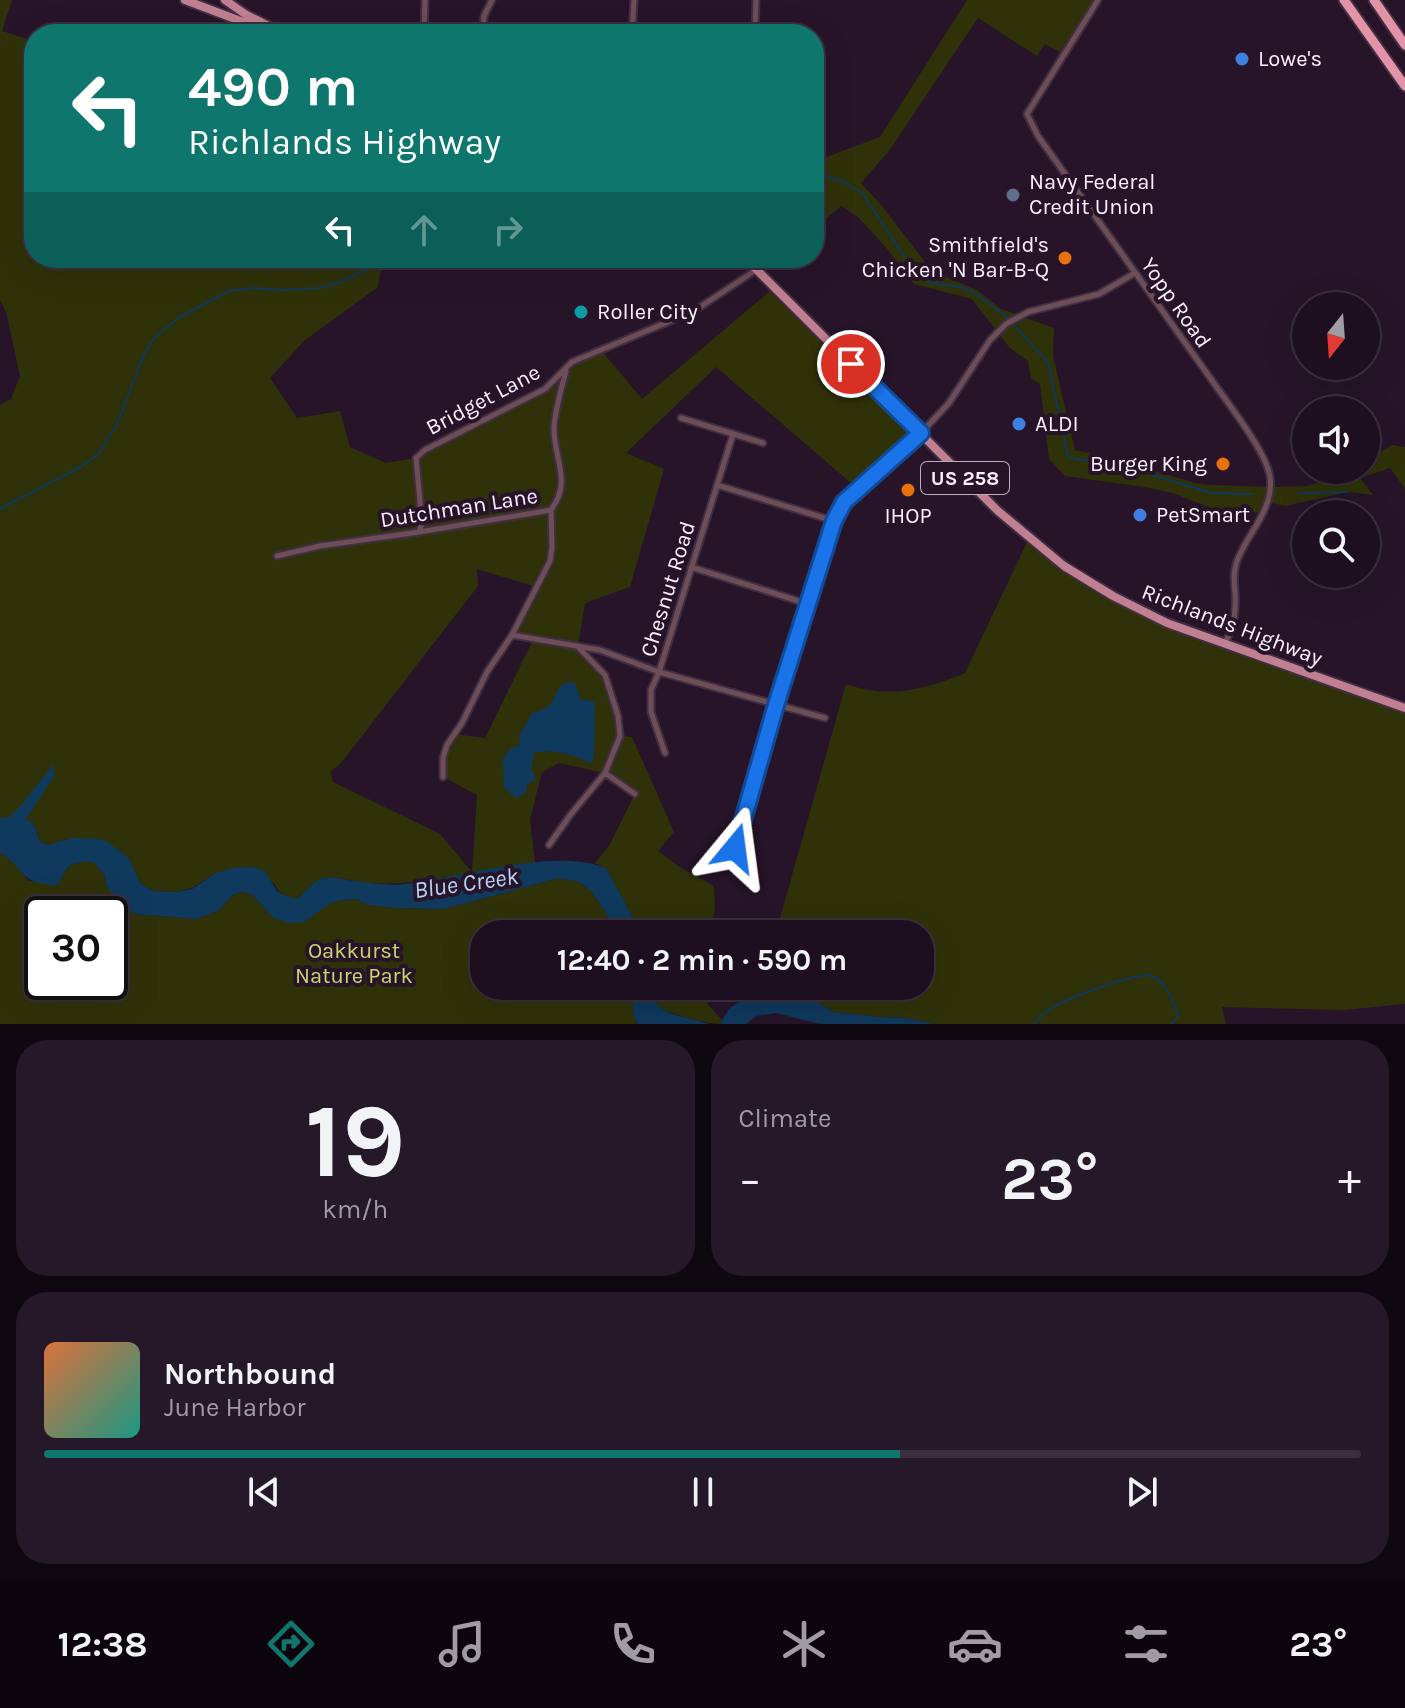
<!DOCTYPE html>
<html lang="en">
<head>
<meta charset="utf-8">
<style>
  :root { --surface:#1d0f1f; --page:#251828; --text:#f1f3f6; --muted:#a09ca4; --line:#3b2f3d; --accent:#0f766e }
  body { margin:0; font-family:Karla,sans-serif; background:var(--page); color:var(--text); height:100vh; display:flex; flex-direction:column; font-size:30px; white-space:nowrap }
  * { box-sizing:border-box; margin:0 }
  p { font-size:26px; color:var(--muted) }
  .icon { flex:none; width:44px; height:44px; fill:none; stroke:currentColor; stroke-width:2; stroke-linecap:round; stroke-linejoin:round }
  .map { position:relative; height:1024px; overflow:hidden }
  .sheet { display:flex; flex-direction:column; gap:16px; padding:16px; background:#100811; flex:1 }
  .sheet>* { flex:none }
  .top-card { position:absolute; left:24px; top:24px; width:800px; height:244px; border-radius:32px; box-shadow:0 8px 32px #0002,0 0 0 2px var(--line); background:#0f766e; color:#fff; overflow:hidden }
  .needle { width:52px; rotate:197deg }
  .tools { position:absolute; left:1292px; top:292px; display:grid; gap:16px }
  .tools a { display:grid; place-items:center; width:88px; height:88px; border-radius:50%; background:var(--surface); box-shadow:0 8px 32px #0002,0 0 0 2px var(--line); font-size:40px }
  .speed { position:absolute; left:24px; top:896px; display:flex; gap:16px; font-size:40px; font-weight:700; text-align:center }
  .speed>* { display:grid; place-content:center; width:104px; height:104px; border-radius:50%; background:var(--surface); box-shadow:0 8px 32px #0002,0 0 0 2px var(--line); line-height:1 }
  .speed .limit { border:4px solid #111; border-radius:12px; background:#fff; color:#111 }
  .pin { position:absolute; display:grid; place-items:center; width:68px; height:68px; color:#fff; margin:-34px; border:4px solid #fff; border-radius:50%; box-shadow:0 2px 8px #0007 }
  .me { position:absolute; width:88px; margin:-44px; rotate:16deg; stroke-linejoin:round; filter:drop-shadow(0 0 6px #0008) }
  .turn { display:flex; align-items:center; gap:28px; height:168px; padding:0 32px; font-size:36px }
  .turn .icon { width:104px; height:104px; stroke-width:2.5 }
  .turn b { display:block; font-size:56px; line-height:68px }
  .lanes { display:flex; align-items:center; height:76px; padding:0 32px; background:#0003; justify-content:center; gap:40px; direction:ltr }
  .lanes .off { opacity:.35 }
  .big { font-size:60px; font-weight:700; line-height:1.1 }
  .sheet .card { flex:1; display:flex; flex-direction:column; justify-content:center; gap:12px; min-width:0; padding:0 28px; border-radius:32px; background:var(--page) }
  .sheet .dial { align-items:center; gap:0 }
  .dial b { font-size:104px; line-height:1 }
  .song { display:flex; align-items:center; gap:24px }
  .cover { width:96px; height:96px; border-radius:12px; background:linear-gradient(135deg,hsl(20 70% 55%),hsl(170 70% 35%)) }
  .played { height:8px; border-radius:4px; background:linear-gradient(90deg,var(--accent) 65%,var(--line) 65%) }
  .keys { display:flex; justify-content:space-around; direction:ltr }
  .heat { display:flex; justify-content:space-between; align-items:center; font-size:44px; direction:ltr }
  .sheet .tiles { flex:1; display:grid; gap:16px; grid-template-columns:1fr 1fr }
  .card:last-child { grid-column:span 2 }
  .trip { position:absolute; left:470px; top:920px; width:464px; height:80px; border-radius:32px; background:var(--surface); box-shadow:0 8px 32px #0002,0 0 0 2px var(--line); font-weight:700; line-height:80px; text-align:center }
  .tab-bar { display:flex; height:128px; justify-content:space-around; align-items:center; background:#0c060c; color:var(--muted) }
  .tab-bar .icon { width:56px; height:56px }
  .tab-bar .selected { color:var(--accent) }
  .tab-bar b { font-size:36px; color:var(--text) }
  .map>svg:first-child { display:block }
  .green { fill:#2f3209; fill-rule:evenodd }
  .water { fill:#0f395d }
  .lines { fill:none; stroke-linecap:round; stroke-linejoin:round }
  .stream { stroke:#0f395d; stroke-width:2 }
  .street-casing { stroke:#412e43; stroke-width:9 }
  .primary-casing { stroke:#412e43; stroke-width:12 }
  .highway-casing { stroke:#412e43; stroke-width:13 }
  .street { stroke:#6e4e56; stroke-width:5 }
  .primary { stroke:#c18091; stroke-width:8 }
  .highway { stroke:#e293a8; stroke-width:9 }
  .route-casing { stroke:#114b97; stroke-width:20 }
  .route { stroke:#1a73e8; stroke-width:14 }
  .shop-dot { fill:#3f7fe0; stroke:#271429; stroke-width:3 }
  .service-dot { fill:#5c6f8a; stroke:#271429; stroke-width:3 }
  .food-dot { fill:#e8710a; stroke:#271429; stroke-width:3 }
  .culture-dot { fill:#0f9aa8; stroke:#271429; stroke-width:3 }
  .labels { text-anchor:middle; dominant-baseline:central; stroke-width:8; stroke-linejoin:round; paint-order:stroke }
  .shield { fill:#271429; stroke:#bdaebe; stroke-width:2 }
  .shield-label { font-size:20px; font-weight:bold; fill:#fdf0fe }
  .poi-label { font-size:22px; fill:#fdf0fe; stroke:#271429; text-anchor:start }
  .street-label { font-size:22px; fill:#fdf0fe; stroke:#271429 }
  .park-label { font-size:22px; fill:#ccd66f; stroke:#271429 }
  .water-label { font-size:24px; font-style:italic; fill:#b8d4f2; stroke:#271429 }
</style>
</head>
<body>
<div class="map">
<svg width="1405" height="1024" viewBox="0 0 1405 1024">
  <rect width="100%" height="100%" fill="#271429"/>
  <path class="green" d="M0,0h12l-10,31 32,10v217h369l-22,11 -3,18 -73,53 -35,38 27,40 43,-7 10,36 36,16 30,-5 9,-8 120,-61 27,-27 29,-12 41,49 133,-112 146,146 -63,56 -142,-122 -90,86 38,16 -34,118 -45,16 -7,44 27,28 7,18 8,43 12,1 42,95 -16,19 23,17 33,18 1,23 -6,25h-67l-36,-66 -11,-5 14,-17 26,-52 -30,-21 -46,-10 -17,9 -12,48 5,43c-53,6 -114,24 -166,20 -16,-1 -34,-9 -50,-3 -8,3 -15,14 -23,19 -11,-3 -17,-5 -22,-16l-58,-10 -24,15 -17,4 -21,-1 -14,-8 -11,-25 -58,-20 -23,7 -8,-3 -6,-17 -25,-8 -9,1v-413l11,-6 9,-23 -14,-64 -6,-12zM477,569l60,18 -25,48 21,5 -48,98 -31,-4 -11,24v19l34,18 -5,77 -32,-38 -107,-52 -3,-10 11,-9 137,-177z
    M967,0h131l-34,54 -19,-10 -8,12 -59,-38 -89,133 -28,32 21,23 50,65 45,19 24,19 53,19 -1,28 22,94 29,6 91,27 15,2 61,2 36,-1 30,-9 12,-7h17v-10l26,-15 13,2v42l-15,-21 -30,10 13,17 -26,-3 -61,14 -19,-4 -4,11 -52,-5 -38,-15 -28,-6 -80,-11 -16,-17 -9,-75 -9,-5 -3,-18 -19,-14 -37,-48 -58,-15 -30,-39 -26,-28 -17,-11 -27,23v-72l7,2 59,-22z
    M1029,538l12,11 98,61 266,98v296l-61,6 -122,-3 4,17h-290l-31,-6 -24,-1 -47,-5 -21,-12 -30,-14h137v-52h-154l14,-16 66,-234c42,15 79,6 119,-11z
    M0,853l9,4 20,24 30,1c10,-19 13,-21 34,-20l11,12 3,13 28,27 61,5 22,-8 15,-16 8,-3 10,2 22,23 65,-16 17,-2 14,6 25,3 50,1 115,-31 20,4 12,9 13,19 12,24h-132v52h154l-3,35 3,3h-638zM42,914h68v68h-68z
    M656,986h56l-5,17 15,17 -2,4c-11,0 -57,-11 -64,-19 -5,-7 -3,-12 0,-19z"/>
  <path class="water" d="M570,682l6,2 4,15 15,3 -1,54 -3,8c-15,-9 -40,-16 -57,-11l-3,15 5,11 -9,6 -1,8 -10,5 -12,-10 -1,-30 8,-10 8,-2 1,-12 12,-21c2,-1 12,-4 14,-5 13,-8 5,-21 24,-26z
    M54,764v12l-28,43 8,6 6,17 8,3 23,-7 29,1 8,3 21,16 11,25 14,8 21,1 17,-3 24,-16 17,-5 15,-1 10,1 7,4 12,19 7,4 12,4c10,-6 17,-20 29,-21 10,-2 21,2 30,3 16,2 34,5 50,3 55,-6 150,-37 201,-16l36,66h-26l-12,-24 -13,-19 -12,-9 -20,-4 -115,31 -50,-1 -25,-3 -14,-6 -17,2 -9,3 -25,18 -16,1 -15,-6 -22,-23 -10,-2 -8,3 -15,16 -22,8 -61,-5 -13,-8 -15,-19 -3,-13 -11,-12c-38,-3 -24,21 -40,24 -1,0 -12,-3 -13,-3 -19,-3 -23,-22 -40,-30v-35l9,-1 13,-13z
    M638,986h18c-12,29 33,30 53,38h-71c-10,-12 -3,-24 0,-38z
    M765,986h18l30,14 21,12 47,5 24,1 31,6h-116l-44,-11 -20,3 -10,8h-26l9,-15 8,-6 12,-4z"/>
  <g class="lines">
    <path class="stream" d="M814,171l27,10 21,12 53,79 15,11 31,4 15,7 27,20 45,48 20,95 76,15 67,21 41,1
      M1300,493l47,-1
      M0,509l84,-44 16,-13 17,-28 28,-72 9,-14 24,-20 51,-27 22,-3 33,2 36,-2 24,-7 44,-23
      M1034,1024c4,-4 8,-10 13,-13 14,-11 91,-40 105,-35 15,6 22,27 26,40l-6,8"/>
    <g class="street-casing">
      <path id="street" d="M1098,0l-71,114 11,22c57,81 115,162 173,243 15,22 56,73 59,98 5,31 -23,57 -33,84 -6,16 0,31 -2,48 0,12 -5,23 -10,35
        M424,34l1,-34
        M483,34l1,-18 8,-16
        M632,34l2,-34
        M755,34l1,-34
        M681,418l82,25
        M717,485l117,36
        M419,532l3,-9 -6,-65 9,-8 120,-61 27,-27 122,-51 62,-41
        M277,556l43,-10 99,-14 132,-22c22,-30 2,-51 3,-84 2,-19 7,-37 12,-55
        M691,567l117,37
        M512,635l88,15 59,22 166,46
        M665,753l-14,-41v-22l8,-18 74,-238
        M605,773l30,21
        M443,777v-19l4,-13 15,-22 25,-51 25,-37 38,-74 2,-13 -1,-38
        M549,845l22,-31 34,-41 15,-37 -2,-20 -13,-41 -26,-27
        M735,848l41,-143 58,-184 10,-19 77,-69 28,-30 41,-63 16,-16 22,-12 71,-18 36,-21"/>
    </g>
    <g class="primary-casing">
      <path id="primary" d="M185,0l66,25 17,2
        M225,0l20,14 39,20
        M745,258l253,253 66,55 49,30 54,27 238,85"/>
    </g>
    <g class="highway-casing">
      <path id="highway" d="M1344,0l61,86
        M1374,0l31,45"/>
    </g>
    <use href="#street" class="street"/>
    <use href="#primary" class="primary"/>
    <use href="#highway" class="highway"/>
  </g>
  <g class="lines">
    <g class="route-casing">
      <path id="route" d="M735,848l41,-143 58,-184 10,-19 77,-69 -70,-69"/>
    </g>
    <use href="#route" class="route"/>
  </g>
  <g class="shop-dot">
    <circle cx="1242" cy="59" r="8"/>
    <circle cx="1019" cy="424" r="8"/>
    <circle cx="1140" cy="515" r="8"/>
  </g>
  <circle class="service-dot" cx="1013" cy="195" r="8"/>
  <g class="food-dot">
    <circle cx="1065" cy="258" r="8"/>
    <circle cx="1223" cy="464" r="8"/>
    <circle cx="908" cy="490" r="8"/>
  </g>
  <circle class="culture-dot" cx="581" cy="312" r="8"/>
  <g class="labels">
    <rect class="shield" x="921" y="462" width="88" height="32" rx="6"/>
    <g class="shield-label">
      <text x="965" y="478">US 258</text>
    </g>
    <g class="poi-label">
      <text x="1258" y="59">Lowe's</text>
      <text x="1029" y="182">Navy Federal<tspan x="1029" dy="25">Credit Union</tspan></text>
      <text x="1049" y="245" text-anchor="end">Smithfield's<tspan x="1049" dy="25">Chicken 'N Bar-B-Q</tspan></text>
      <text x="597" y="312">Roller City</text>
      <text x="1035" y="424">ALDI</text>
      <text x="1207" y="464" text-anchor="end">Burger King</text>
      <text x="1156" y="515">PetSmart</text>
      <text x="908" y="516" text-anchor="middle">IHOP</text>
    </g>
    <g class="street-label">
      <text transform="translate(1176 303) rotate(55)">Yopp Road</text>
      <text transform="translate(483 400) rotate(-28)">Bridget Lane</text>
      <text transform="translate(459 508) rotate(-9)">Dutchman Lane</text>
      <text transform="translate(668 589) rotate(-73)">Chesnut Road</text>
      <text transform="translate(1232 625) rotate(21)">Richlands Highway</text>
    </g>
    <g class="park-label">
      <text x="354" y="951">Oakkurst<tspan x="354" dy="25">Nature Park</tspan></text>
    </g>
    <g class="water-label">
      <text transform="translate(466 883) rotate(-8)">Blue Creek</text>
    </g>
  </g>
</svg>
<div class="tools">
<a><svg class="needle" viewBox="-14 -14 28 28"><path d="M0-13l5 13h-10z" fill="#e53935"/><path d="M0 13l5-13h-10z" fill="#a09ca4"/></svg></a>
<a><svg class="icon" aria-label="sound" viewBox="0 0 24 24"><path d="M4 9h4l5-4v14l-5-4H4zM17 9q2 3 0 6"/></svg></a>
<a><svg class="icon" aria-label="search" viewBox="0 0 24 24"><circle cx="10" cy="10" r="6"/><path d="M15 15l6 6"/></svg></a>
</div>
<div class="speed"><div class="limit">30</div></div>
<div class="pin" style="left:851px;top:364px;background:#d93025"><svg class="icon" aria-label="arrive" viewBox="0 0 24 24"><path d="M6 21V4h12l-3 4 3 4H6"/></svg></div>
<svg class="me" style="left:735px;top:848px" viewBox="-20 -20 40 40"><path d="M0-17L14 15 0 8-14 15z" fill="#1a73e8" stroke="#fff" stroke-width="4"/></svg>
<div class="trip">12:40 · 2 min · 590 m</div>
<div class="top-card">
<div class="turn"><svg class="icon" aria-label="left" viewBox="0 0 24 24"><path d="M17 20v-9H6M10 6l-5 5 5 5"/></svg><div><b>490 m</b>Richlands Highway</div></div>
<div class="lanes"><svg class="icon" aria-label="left" viewBox="0 0 24 24"><path d="M17 20v-9H6M10 6l-5 5 5 5"/></svg><svg class="icon off" aria-label="ahead" viewBox="0 0 24 24"><path d="M12 20V5M6 11l6-6 6 6"/></svg><svg class="icon off" aria-label="right" viewBox="0 0 24 24"><path d="M7 20v-9h11M14 6l5 5-5 5"/></svg></div>
</div>
</div>
<section class="sheet">
<div class="tiles">
<div class="card dial"><b>19</b><p>km/h</p></div>
<div class="card"><p>Climate</p>
<div class="heat"><a>−</a><b class="big">23°</b><a>+</a></div>
</div>
<div class="card">
<div class="song"><i class="cover"></i><div><b>Northbound</b><p>June Harbor</p></div></div>
<div class="played"></div>
<div class="keys"><svg class="icon" aria-label="previous" viewBox="0 0 24 24"><path d="M18 5L8 12l10 7zM5 5v14"/></svg><svg class="icon" aria-label="pause" viewBox="0 0 24 24"><path d="M8 5v14M16 5v14"/></svg><svg class="icon" aria-label="next" viewBox="0 0 24 24"><path d="M6 5l10 7-10 7zM19 5v14"/></svg></div>
</div>
</div>
</section>
<nav class="tab-bar">
<b>12:38</b>
<svg class="icon selected" aria-label="directions" viewBox="0 0 24 24"><path d="M12 3l9 9-9 9-9-9zM9 14v-3h6M13 9l2 2-2 2"/></svg>
<svg class="icon" aria-label="music" viewBox="0 0 24 24"><path d="M9 18V5l10-2v13"/><circle cx="6" cy="18" r="3"/><circle cx="16" cy="16" r="3"/></svg>
<svg class="icon" aria-label="phone" viewBox="0 0 24 24"><path d="M5 4h4l2 5-3 2q2 4 5 5l2-3 5 2v4C11 20 4 13 5 4z"/></svg>
<svg class="icon" aria-label="climate" viewBox="0 0 24 24"><path d="M12 3v18M4 7l16 10M4 17L20 7"/></svg>
<svg class="icon" aria-label="car" viewBox="0 0 24 24"><path d="M5 17H2v-5l4-1 3-4h7l3 4 3 1v5h-3M9 17h6M6 11h13"/><circle cx="7" cy="17" r="2"/><circle cx="17" cy="17" r="2"/></svg>
<svg class="icon" aria-label="filters" viewBox="0 0 24 24"><path d="M4 7h16M4 17h16"/><circle cx="9" cy="7" r="2"/><circle cx="15" cy="17" r="2"/></svg>
<b>23°</b>
</nav>
</body>
</html>
